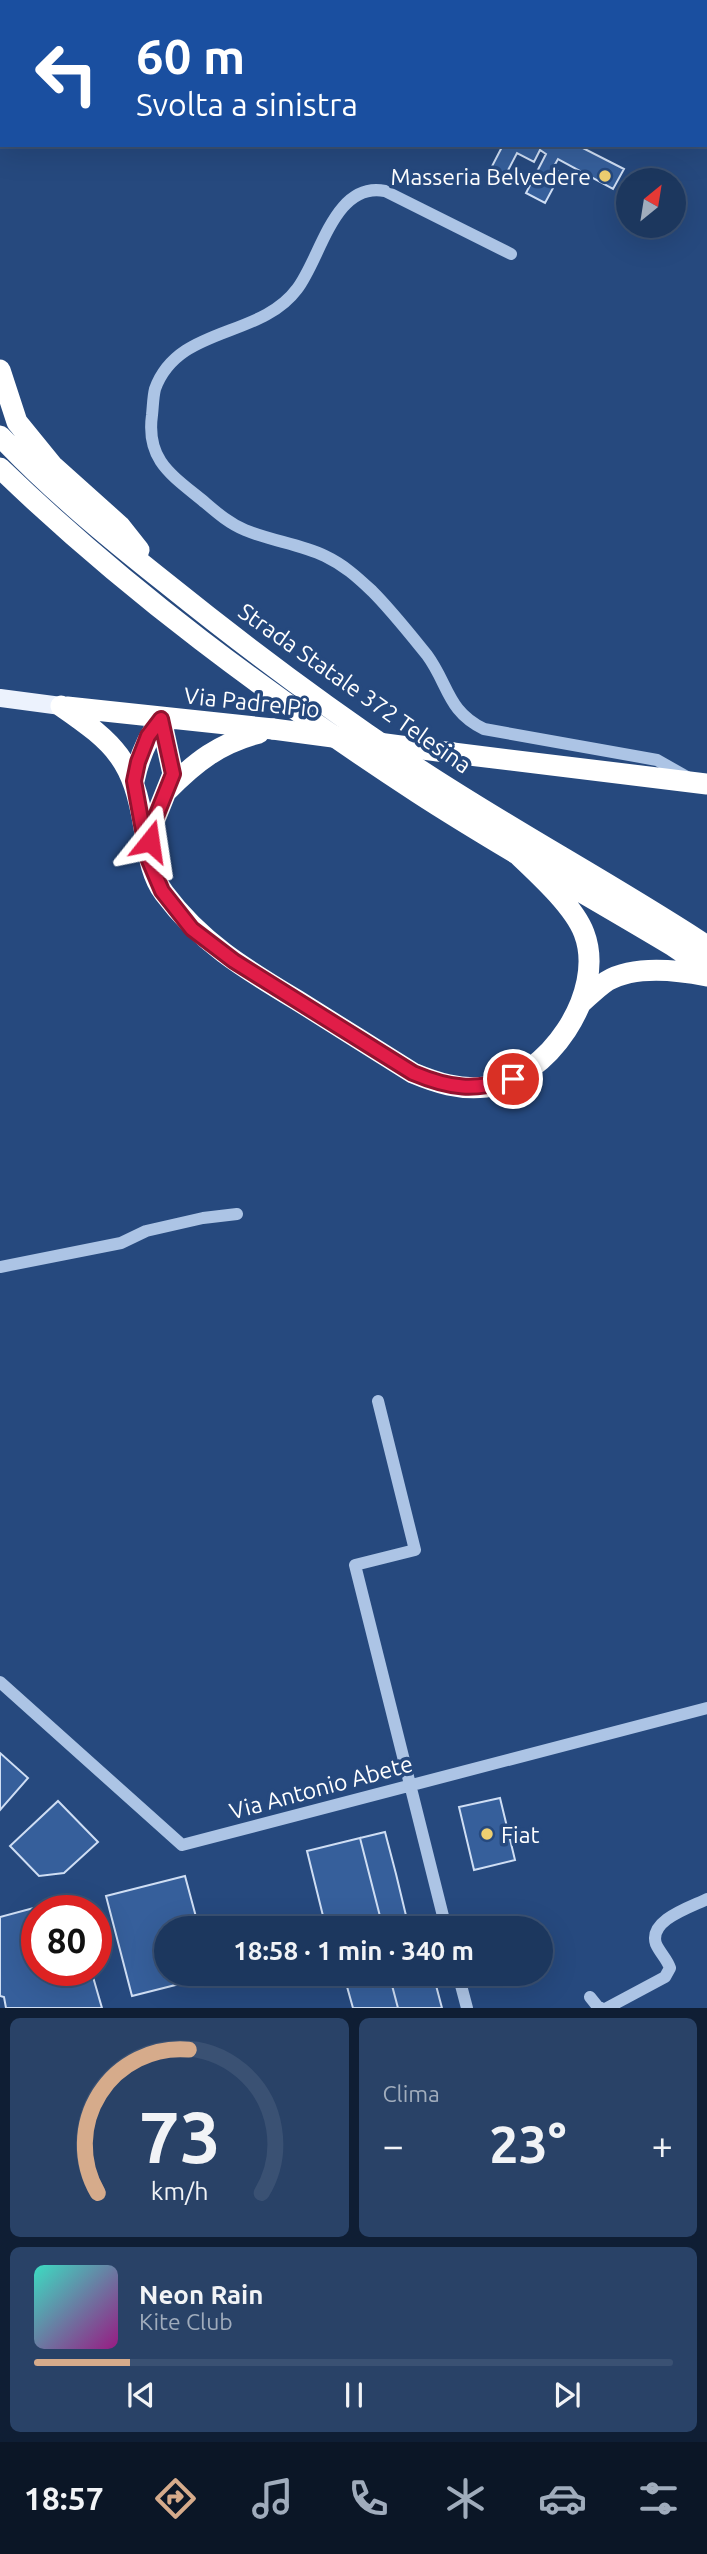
<!DOCTYPE html>
<html lang="it">
<head>
<meta charset="utf-8">
<style>
  :root { --surface:#1c375e; --page:#294267; --text:#f1f3f6; --muted:#a0acbc; --line:#3a5173; --accent:#d6ab8b }
  body { margin:0; font-family:Ubuntu,sans-serif; background:var(--page); color:var(--text); height:100vh; display:flex; flex-direction:column; font-size:26px; white-space:nowrap }
  * { box-sizing:border-box; margin:0 }
  p { font-size:23px; color:var(--muted) }
  .icon { flex:none; width:38px; height:38px; fill:none; stroke:currentColor; stroke-width:2; stroke-linecap:round; stroke-linejoin:round }
  .map { position:relative; height:2008px; overflow:hidden }
  .side { display:flex; flex-direction:column; gap:10px; padding:10px; background:#0f1e34; flex:1 }
  .side>* { flex:none }
  .hud { position:absolute; left:0px; top:0px; width:707px; height:147px; box-shadow:0 7px 28px #0002,0 0 0 2px var(--line); background:#1a4fa0; color:#fff; overflow:hidden }
  .needle { width:46px; rotate:30deg }
  .controls { position:absolute; left:616px; top:168px; display:grid; gap:14px }
  .controls a { display:grid; place-items:center; width:70px; height:70px; border-radius:50%; background:var(--surface); box-shadow:0 7px 28px #0002,0 0 0 2px var(--line); font-size:35px }
  .speed { position:absolute; left:21px; top:1895px; display:flex; gap:14px; font-size:35px; font-weight:700; text-align:center }
  .speed>* { display:grid; place-content:center; width:91px; height:91px; border-radius:50%; background:var(--surface); box-shadow:0 7px 28px #0002,0 0 0 2px var(--line); line-height:1 }
  .speed .limit { border:10px solid #d22; background:#fff; color:#111 }
  .pin { position:absolute; display:grid; place-items:center; width:60px; height:60px; color:#fff; margin:-30px; border:4px solid #fff; border-radius:50%; box-shadow:0 2px 7px #0007 }
  .me { position:absolute; width:77px; margin:-38px; rotate:15deg; stroke-linejoin:round; filter:drop-shadow(0 0 5px #0008) }
  .turn { display:flex; align-items:center; gap:24px; height:147px; padding:0 21px; font-size:32px }
  .turn .icon { width:91px; height:91px; stroke-width:2.5 }
  .turn b { display:block; font-size:49px; line-height:60px }
  .big { font-size:52px; font-weight:700; line-height:1.1 }
  .side .card { flex:1; display:flex; flex-direction:column; justify-content:center; gap:10px; min-width:0; padding:0 24px; border-radius:10px; background:var(--page) }
  .side .dial { align-items:center; gap:0 }
  .dial svg { height:182px; overflow:visible; fill:none; stroke:var(--line); stroke-width:7; stroke-linecap:round; text-anchor:middle }
  .dial text { fill:var(--text); stroke:none }
  .song { display:flex; align-items:center; gap:21px }
  .cover { width:84px; height:84px; border-radius:10px; background:linear-gradient(135deg,hsl(170 70% 55%),hsl(310 70% 35%)) }
  .played { height:7px; border-radius:4px; background:linear-gradient(90deg,var(--accent) 15%,var(--line) 15%) }
  .keys { display:flex; justify-content:space-around; direction:ltr }
  .heat { display:flex; justify-content:space-between; align-items:center; font-size:38px; direction:ltr }
  .side .tiles { flex:1; display:grid; gap:10px; grid-template-columns:1fr 1fr }
  .card:last-child { grid-column:span 2 }
  .trip { position:absolute; left:154px; top:1916px; width:399px; height:70px; border-radius:35px; background:var(--surface); box-shadow:0 7px 28px #0002,0 0 0 2px var(--line); font-weight:700; line-height:70px; text-align:center }
  .menu { display:flex; height:112px; justify-content:space-around; align-items:center; background:#0b1626; color:var(--muted) }
  .menu .icon { width:49px; height:49px }
  .menu .current { color:var(--accent) }
  .menu b { font-size:32px; color:var(--text) }
  .map>svg:first-child { display:block }
  .building { fill:#365f9b; stroke:#cfdef4; stroke-width:2 }
  .lines { fill:none; stroke-linecap:round; stroke-linejoin:round }
  .minor { stroke:#acc4e5; stroke-width:12 }
  .major { stroke:#ecf2fd; stroke-width:18 }
  .highway { stroke:#fff; stroke-width:21 }
  .highway-bridge { stroke:#fff; stroke-width:21 }
  .route-casing { stroke:#92132f; stroke-width:18 }
  .route { stroke:#e11d48; stroke-width:12 }
  .poi-dot { fill:#eecf71; stroke:#26497e; stroke-width:2.5 }
  .labels { text-anchor:middle; dominant-baseline:central; stroke-width:7; stroke-linejoin:round; paint-order:stroke }
  .poi-label { font-size:23px; fill:#fff; stroke:#26497e; text-anchor:end }
  .street-label { font-size:23px; fill:#fff; stroke:#26497e }
</style>
</head>
<body>
<div class="map">
<svg width="707" height="2008" viewBox="0 0 707 2008">
  <rect width="100%" height="100%" fill="#26497e"/>
  <path class="building" d="M503,145h74l47,24 -11,20 -55,-30 -5,9 8,5 -16,30 -19,-10 20,-39 -6,-4 -6,12 -17,-9 -14,27 -14,-8z
    M0,1753l28,25 -28,32z
    M500,1798l15,62 -41,10 -15,-63z
    M58,1801l40,41 -34,31 -25,3 -29,-30z
    M385,1832l11,42 13,54h-26l-23,-90z
    M360,1838l23,90h-57l-19,-77z
    M185,1876l14,52h-33v46h44l1,2 -79,20 -26,-100z
    M71,1898l4,13h-38v59h54l11,38h-96l-2,-11 -4,-1v-79z
    M389,1974h44l9,34h-44z
    M389,1974l9,34h-45l-7,-25z"/>
  <g class="lines">
    <path class="minor" d="M511,254l-126,-63c-51,-10 -64,67 -88,98 -37,50 -119,36 -142,100 -2,8 -2,17 -3,26 -6,44 18,59 50,85 13,11 26,23 43,30 26,11 55,14 80,26 19,9 32,21 47,35 19,19 38,43 55,64 22,30 20,56 57,74l173,31 30,17
      M0,1267l121,-24 25,-12 57,-13 34,-4
      M378,1401l37,149 -60,15 91,363
      M0,1682l182,163 525,-137
      M458,1974l9,34
      M590,1997l8,10 3,1
      M607,2008l58,-31 5,-9c-3,-9 -10,-15 -14,-24 -8,-24 35,-37 51,-45"/>
    <path class="major" d="M0,698l61,8"/>
    <path class="highway" d="M0,370l17,52 35,43 68,61 19,24
      M0,436c51,54 108,101 166,147 77,62 157,122 239,177 98,66 203,121 302,186
      M0,468c127,123 270,228 418,325 83,54 170,102 255,153l34,23
      M61,706c55,38 72,54 83,122 4,22 6,46 20,65 38,51 83,77 136,109 38,24 75,47 113,71 24,10 46,17 73,14 61,-7 121,-94 98,-154 -10,-27 -48,-61 -69,-81
      M67,707l206,22
      M453,753l254,31
      M134,781c5,-24 13,-43 27,-62
      M167,791c28,-29 53,-48 92,-58
      M151,841l2,-17 20,-50 -12,-55
      M581,1003c8,-7 17,-16 26,-22 28,-16 70,-11 100,-5"/>
    <path class="highway-bridge" d="M273,729l180,24"/>
  </g>
  <g class="lines">
    <g class="route-casing">
      <path id="route" d="M150,841l3,-17 20,-50 -12,-55 -13,17 -10,26 -4,19 14,77 14,33 30,38 42,32 179,112c38,16 61,18 100,6"/>
    </g>
    <use href="#route" class="route"/>
  </g>
  <g class="poi-dot">
    <circle cx="605" cy="176" r="7"/>
    <circle cx="487" cy="1834" r="7"/>
  </g>
  <g class="labels">
    <g class="poi-label">
      <text x="591" y="176">Masseria Belvedere</text>
      <text x="501" y="1834" text-anchor="start">Fiat</text>
    </g>
    <g class="street-label">
      <text transform="translate(355 688) rotate(35)">Strada Statale 372 Telesina</text>
      <text transform="translate(252 702) rotate(6)">Via Padre Pio</text>
      <text transform="translate(321 1787) rotate(-15)">Via Antonio Abete</text>
    </g>
  </g>
</svg>
<div class="controls">
<a><svg class="needle" viewBox="-14 -14 28 28"><path d="M0-13l5 13h-10z" fill="#e53935"/><path d="M0 13l5-13h-10z" fill="#a0acbc"/></svg></a>
</div>
<div class="speed"><div class="limit">80</div></div>
<div class="pin" style="left:513px;top:1079px;background:#d93025"><svg class="icon" aria-label="arrive" viewBox="0 0 24 24"><path d="M6 21V4h12l-3 4 3 4H6"/></svg></div>
<svg class="me" style="left:150px;top:841px" viewBox="-20 -20 40 40"><path d="M0-17L14 15 0 8-14 15z" fill="#e11d48" stroke="#fff" stroke-width="4"/></svg>
<div class="trip">18:58 · 1 min · 340 m</div>
<div class="hud">
<div class="turn"><svg class="icon" aria-label="left" viewBox="0 0 24 24"><path d="M17 20v-9H6M10 6l-5 5 5 5"/></svg><div><b>60 m</b>Svolta a sinistra</div></div>
</div>
</div>
<section class="side">
<div class="tiles">
<div class="card dial"><svg viewBox="0 0 100 80">
<path d="M14 69A42 42 0 1 1 86 69"/>
<path d="M14 69A42 42 0 0 1 54 6" stroke="#d6ab8b"/>
<text x="50" y="56" font-size="32" font-weight="700">73</text>
<text x="50" y="72" font-size="11">km/h</text>
</svg></div>
<div class="card"><p>Clima</p>
<div class="heat"><a>−</a><b class="big">23°</b><a>+</a></div>
</div>
<div class="card">
<div class="song"><i class="cover"></i><div><b>Neon Rain</b><p>Kite Club</p></div></div>
<div class="played"></div>
<div class="keys"><svg class="icon" aria-label="previous" viewBox="0 0 24 24"><path d="M18 5L8 12l10 7zM5 5v14"/></svg><svg class="icon" aria-label="pause" viewBox="0 0 24 24"><path d="M8 5v14M16 5v14"/></svg><svg class="icon" aria-label="next" viewBox="0 0 24 24"><path d="M6 5l10 7-10 7zM19 5v14"/></svg></div>
</div>
</div>
</section>
<nav class="menu">
<b>18:57</b>
<svg class="icon current" aria-label="directions" viewBox="0 0 24 24"><path d="M12 3l9 9-9 9-9-9zM9 14v-3h6M13 9l2 2-2 2"/></svg>
<svg class="icon" aria-label="music" viewBox="0 0 24 24"><path d="M9 18V5l10-2v13"/><circle cx="6" cy="18" r="3"/><circle cx="16" cy="16" r="3"/></svg>
<svg class="icon" aria-label="phone" viewBox="0 0 24 24"><path d="M5 4h4l2 5-3 2q2 4 5 5l2-3 5 2v4C11 20 4 13 5 4z"/></svg>
<svg class="icon" aria-label="climate" viewBox="0 0 24 24"><path d="M12 3v18M4 7l16 10M4 17L20 7"/></svg>
<svg class="icon" aria-label="car" viewBox="0 0 24 24"><path d="M5 17H2v-5l4-1 3-4h7l3 4 3 1v5h-3M9 17h6M6 11h13"/><circle cx="7" cy="17" r="2"/><circle cx="17" cy="17" r="2"/></svg>
<svg class="icon" aria-label="filters" viewBox="0 0 24 24"><path d="M4 7h16M4 17h16"/><circle cx="9" cy="7" r="2"/><circle cx="15" cy="17" r="2"/></svg>
</nav>
</body>
</html>
